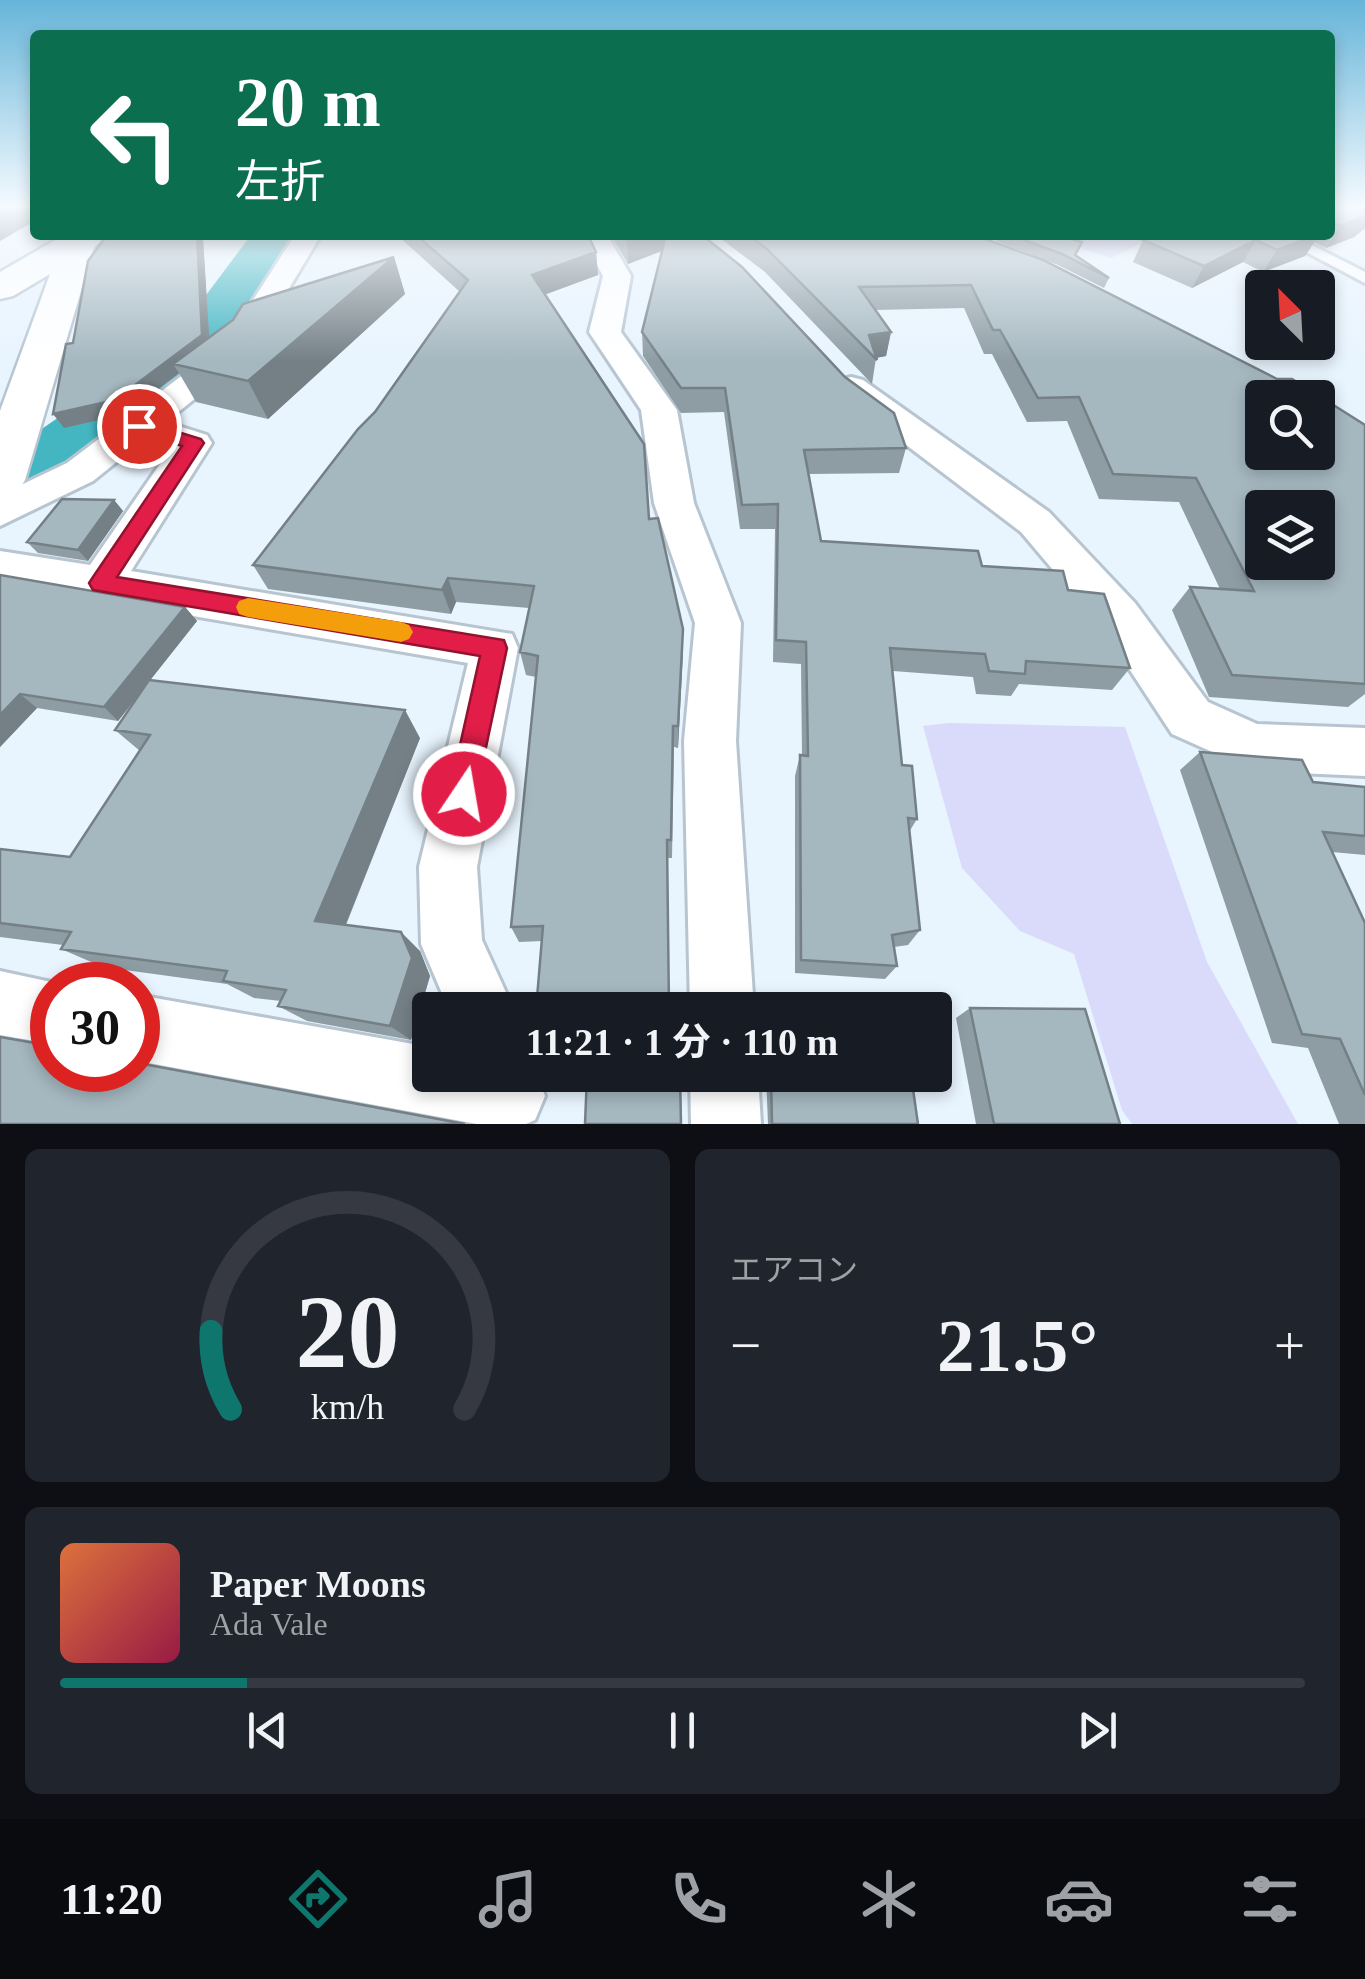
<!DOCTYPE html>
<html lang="ja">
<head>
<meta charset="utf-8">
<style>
  :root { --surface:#171b24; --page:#20242c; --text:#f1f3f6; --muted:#9ea1a6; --line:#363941; --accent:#0f766e }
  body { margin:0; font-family:"Times New Roman","Noto Sans JP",serif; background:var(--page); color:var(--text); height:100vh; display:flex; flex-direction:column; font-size:38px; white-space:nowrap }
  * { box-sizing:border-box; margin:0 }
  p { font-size:32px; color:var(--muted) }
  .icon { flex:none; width:55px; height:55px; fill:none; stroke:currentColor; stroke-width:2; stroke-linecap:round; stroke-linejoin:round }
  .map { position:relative; height:1124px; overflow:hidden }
  .sheet { display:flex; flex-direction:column; gap:25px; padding:25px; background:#0d0f14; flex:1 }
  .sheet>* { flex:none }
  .guide { position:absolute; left:30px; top:30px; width:1305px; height:210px; border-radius:10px; box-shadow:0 5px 15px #0003; background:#0b6e4f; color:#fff; overflow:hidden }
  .needle { width:65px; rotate:336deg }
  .controls { position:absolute; left:1245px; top:270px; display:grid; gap:20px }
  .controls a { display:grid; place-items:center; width:90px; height:90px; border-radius:10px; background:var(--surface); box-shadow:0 5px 15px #0003; font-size:50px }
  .speed { position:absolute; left:30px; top:962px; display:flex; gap:20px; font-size:50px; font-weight:700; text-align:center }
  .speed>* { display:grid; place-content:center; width:130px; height:130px; border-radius:50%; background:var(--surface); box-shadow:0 5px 15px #0003; line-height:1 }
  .speed .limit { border:15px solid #d22; background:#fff; color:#111 }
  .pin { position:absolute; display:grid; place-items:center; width:85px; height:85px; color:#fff; margin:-42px; border:5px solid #fff; border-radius:50%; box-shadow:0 2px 10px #0007 }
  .me { position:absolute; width:110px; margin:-55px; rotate:12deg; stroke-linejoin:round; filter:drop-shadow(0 0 8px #0008) }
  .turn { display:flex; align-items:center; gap:35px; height:210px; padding:0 40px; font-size:45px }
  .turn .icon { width:130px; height:130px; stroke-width:2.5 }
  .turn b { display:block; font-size:70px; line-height:85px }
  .big { font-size:75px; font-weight:700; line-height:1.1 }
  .sheet .widget { flex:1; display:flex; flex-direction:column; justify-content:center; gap:15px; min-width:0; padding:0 35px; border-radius:15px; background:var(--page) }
  .sheet .dial { align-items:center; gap:0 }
  .dial svg { height:260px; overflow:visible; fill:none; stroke:var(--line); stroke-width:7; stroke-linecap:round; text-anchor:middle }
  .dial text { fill:var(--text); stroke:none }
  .song { display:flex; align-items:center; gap:30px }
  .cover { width:120px; height:120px; border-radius:15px; background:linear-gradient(135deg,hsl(20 70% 55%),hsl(340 70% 35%)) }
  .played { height:10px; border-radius:5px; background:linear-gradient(90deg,var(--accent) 15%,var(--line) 15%) }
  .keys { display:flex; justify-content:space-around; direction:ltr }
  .heat { display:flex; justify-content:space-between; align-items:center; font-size:55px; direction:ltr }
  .sheet .tiles { flex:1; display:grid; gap:25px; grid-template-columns:1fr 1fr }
  .widget:last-child { grid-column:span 2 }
  .trip { position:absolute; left:412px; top:992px; width:540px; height:100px; border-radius:10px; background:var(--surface); box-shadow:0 5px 15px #0003; font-weight:700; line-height:100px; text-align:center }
  .menu { display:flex; height:160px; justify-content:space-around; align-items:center; background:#090b0e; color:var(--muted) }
  .menu .icon { width:70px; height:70px }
  .menu .selected { color:var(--accent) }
  .menu b { font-size:45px; color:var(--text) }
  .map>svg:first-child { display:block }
  .green { fill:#dadafb }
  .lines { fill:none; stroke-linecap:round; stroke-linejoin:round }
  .river { fill:#44b6c2; fill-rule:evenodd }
  .lane-casing { stroke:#b7c5d1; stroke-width:6 }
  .street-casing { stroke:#b7c5d1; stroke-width:6 }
  .secondary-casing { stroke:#b7c5d1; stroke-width:5 }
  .lane { fill:#fff; fill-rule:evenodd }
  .street { fill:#fff; fill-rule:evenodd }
  .secondary { fill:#fff; fill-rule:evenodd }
  .wall { fill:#8e9da4 }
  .shaded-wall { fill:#748086 }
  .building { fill:#a5b7bf; stroke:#748086; stroke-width:2.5; fill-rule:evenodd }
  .route { fill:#e11d48; stroke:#92132f; stroke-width:2.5 }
  .slow { fill:#f59e0b }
</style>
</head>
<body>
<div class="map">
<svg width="1365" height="1124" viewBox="0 0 1365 1124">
  <rect width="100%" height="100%" fill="#e8f4fe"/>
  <path class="green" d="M1041,235h117l-47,23z
    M949,723l176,4 82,235 91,162h-166l-10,-14 -48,-156 -54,-23 -58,-63 -39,-142z"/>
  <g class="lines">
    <path class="river" d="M251,235h57l-86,133 -136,107 -86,28v-56l30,-10 144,-99z"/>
    <g class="lane-casing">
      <path id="lane" d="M1274,235h18l73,37v11z"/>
    </g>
    <g class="street-casing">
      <path id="street" d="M295,235h26l-72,120 -83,67 41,13 5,8 -81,128 381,63 6,14 -41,219 5,73 32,70h-65l-28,-66 -2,-77 49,-204 -468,-80v-32l90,14 81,-117 -27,-8 -51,41 -93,45v-31l67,-32 159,-121z
        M581,235h26l24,41 -10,56 56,78 17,93 47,120 -5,118 18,269h-64l-6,-269 11,-118 -41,-120 -13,-93 -52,-78 14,-56z
        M851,377l12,3 186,132 86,91 73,99 49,22 108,4v48l-110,-5 -83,-37 -69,-105 -82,-97 -182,-138 -5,-7 5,-7z
        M0,971l65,14h-13v59l-52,-9z
        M138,995l292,52v28h107l8,21 -10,24 -9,4h-49l-339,-63z
        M690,1075h68l3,49h-70z"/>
    </g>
    <g class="secondary-casing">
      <path id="secondary" d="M64,235h44l-14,12 -69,233 -7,12 -18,5v-86l50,-137 -37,22 -13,3v-27z"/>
    </g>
    <use href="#lane" class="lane"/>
    <use href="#street" class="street"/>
    <use href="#secondary" class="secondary"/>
  </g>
  <path class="wall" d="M1330,205h35v23l-11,9 -28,11 -12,-6 -9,14 -42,16 -20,-10 -51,26 -59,-26 10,-22 10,-5h177z
    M107,235h102l-6,4 6,98 185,-80 11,37 -137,125 -72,-17 -17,-29 -54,41 -61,14 9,-85z
    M397,235h191l8,17 2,23 -53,19 104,225 34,110 -5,119 -4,-1 -2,111h-5l-125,83 -23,1 -8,-15 25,-250 -10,-2 -6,-23 9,-44 -73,-6 -5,12 -183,-25 -15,-24 122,-153 85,-120z
    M611,235h91l204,213 -7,25 -90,1 12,67 161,25 86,24 62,78 -18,22 -93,-6 -8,12 -35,-2 -3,-17 -80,-6 9,94 15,54 -8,13 11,98 -12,15 -14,2 3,19 -12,13 -90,-6v-197l5,-21 2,1 -1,-92 -28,-2 2,-133h-35l-16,-117 -43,1 -38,-57 -1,-24 20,-81 -34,13z
    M716,235h258l391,190v269l-17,13 -139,-10 -37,-87 18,-23 30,2 -41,-87 -80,-3 -32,-78 -40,1 -35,-68h-8l-20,-46 -89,2 16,22 -5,24 -10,2 -4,26 -107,-112z
    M998,235h58l20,21 33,22 -5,10 -46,-23 -62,-24z
    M114,500l9,11 -35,50 -50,-8 -11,-11z
    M0,575l185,32 12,14 -47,59 270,58 -74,187 74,26 10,25 -19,64 -104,-19 -29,-15 3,-5 -27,-3 -27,-14 -124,-17 -42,-18 2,-4 -63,-8v-88l70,8 70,-106 -25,-21 25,-37 -22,28 -81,-13 -37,39z
    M1200,752l113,30 52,5v68l-33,-3 33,71v201h-26l-31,-76 -36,-5 -92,-273z
    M970,1008l150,116h-144l-20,-106z
    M766,1075h145l7,49h-150z"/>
  <path class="shaded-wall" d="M0,205h35v16l-35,20z
    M1365,216v12l-11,9 -28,11 14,-22z
    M197,235h12l-6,4 7,110 -37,15 6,9 -54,41 -61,14 -11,-14z
    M643,235h26v13l-41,16 -1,-23z
    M1316,235h3l-14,21 -42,16 14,-22z
    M1256,240l-13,22 -51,26 12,-22z
    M596,252l2,23 -62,23 -4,-23z
    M394,257l11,37 -137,125 -20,-38z
    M891,332l-5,24 -11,2 -6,-23z
    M114,500l9,11 -35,50 -10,-11z
    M448,578l8,24 -5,12 -9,-24z
    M185,607l12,14 -79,100 -14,-14z
    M683,629v23l-5,96v-22z
    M20,694l17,14 -37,39v-32z
    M405,710l15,28 -81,203 -24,-20z
    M401,932l19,19 10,25 -19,64 -21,-14z"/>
  <path class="building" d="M1330,205h35v11l-25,10 -10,-5z
    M107,235h90l5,100 -87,65 -62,14 13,-70 7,-1 15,-82z
    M416,235h172l8,17 -64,23 112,169 5,75 9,-1 25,111 -5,97h-5l-2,114h-4l2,170h-133l7,-84 -32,1 27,-271 -18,-4 14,-66 -86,-8 -6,12 -189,-25 105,-136 17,-17 93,-132z
    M623,235h20l-16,6z
    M666,235h36l40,32 103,110 49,36 12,35 -102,2 17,91 157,10 4,15 81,5 5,19 36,4 26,74 -104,-7 -1,13 -36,-3 -4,-17 -95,-6 12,117 10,1 5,53 -9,-1 12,112 -28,5 5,31 -96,-6 -1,-205 8,1 -2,-114 -30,-2 2,-136 -36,1 -17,-117h-44l-39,-56z
    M748,235h226l69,25 234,119h15l73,46v259l-133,-9 -42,-88 64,4 -58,-113 -83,-4 -34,-77 -41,1 -38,-68h-7l-22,-45 -112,2 32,45 -22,3 8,25 -110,-111zM1262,398h56v54h-56zM1262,508h56v54h-56z
    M1010,235h46l26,7 -7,13 34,23 -47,-24z
    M1153,235h163l-39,15 -21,-10 -52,26 -61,-26z
    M394,257l-146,124 -75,-17 60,-44 10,-16z
    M62,499l52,1 -36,50 -51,-8z
    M0,575l185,32 -81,100 -84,-13 -20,21z
    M149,680l256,30 -90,211 86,11 11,26 -22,68 -112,-20 8,-16 -63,-9 4,-10 -166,-22 10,-17 -71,-9v-74l70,8 80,-122 -35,-5z
    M1200,752l102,8 11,22 52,5v49l-42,-4 42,91v172l-25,-56 -38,-5z
    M970,1008l115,1 35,115h-126z
    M0,1037l35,6 17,1v26h86v-7l327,61h-465z
    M587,1075h93l1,49h-96z
    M771,1075h140l7,49h-146z"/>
  <linearGradient id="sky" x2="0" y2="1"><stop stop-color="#66b5d9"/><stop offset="0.57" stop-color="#f5faff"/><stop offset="1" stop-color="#f5faff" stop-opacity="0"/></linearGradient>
  <rect width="1365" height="362" fill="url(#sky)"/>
  <path class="route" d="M139,420l62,19 3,4 -87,134 387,63 3,8 -33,156 -10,4 -10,-4 -5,-10 31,-138 -387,-66 -4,-7 4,-6 89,-131 -50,-16 -2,-4z"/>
  <path class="slow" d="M248,598l153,24 8,3 4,7 -4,7 -8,3 -153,-25 -9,-3 -3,-7 3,-6z"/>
</svg>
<div class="controls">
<a><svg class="needle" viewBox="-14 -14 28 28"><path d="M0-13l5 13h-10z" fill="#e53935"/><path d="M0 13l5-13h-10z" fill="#9ea1a6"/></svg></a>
<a><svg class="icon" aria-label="search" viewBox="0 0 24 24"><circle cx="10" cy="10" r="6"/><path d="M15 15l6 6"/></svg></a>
<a><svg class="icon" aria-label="layers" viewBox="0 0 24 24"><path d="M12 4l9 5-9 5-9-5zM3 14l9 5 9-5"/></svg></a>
</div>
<div class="speed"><div class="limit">30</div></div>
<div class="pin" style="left:139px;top:426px;background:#d93025"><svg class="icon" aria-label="arrive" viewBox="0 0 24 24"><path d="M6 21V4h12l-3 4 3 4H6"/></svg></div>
<svg class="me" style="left:464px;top:794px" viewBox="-20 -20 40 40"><circle r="17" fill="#e11d48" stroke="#fff" stroke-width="3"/><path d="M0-11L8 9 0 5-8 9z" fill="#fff"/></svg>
<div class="trip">11:21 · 1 分 · 110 m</div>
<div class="guide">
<div class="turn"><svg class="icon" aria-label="left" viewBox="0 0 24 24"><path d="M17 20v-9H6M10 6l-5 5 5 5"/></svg><div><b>20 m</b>左折</div></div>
</div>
</div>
<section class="sheet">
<div class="tiles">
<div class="widget dial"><svg viewBox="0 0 100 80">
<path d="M14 69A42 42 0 1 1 86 69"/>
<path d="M14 69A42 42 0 0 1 8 45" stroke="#0f766e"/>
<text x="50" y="56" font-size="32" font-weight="700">20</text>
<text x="50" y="72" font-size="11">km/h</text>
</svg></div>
<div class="widget"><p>エアコン</p>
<div class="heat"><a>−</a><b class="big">21.5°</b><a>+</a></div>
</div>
<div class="widget">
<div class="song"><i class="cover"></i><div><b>Paper Moons</b><p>Ada Vale</p></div></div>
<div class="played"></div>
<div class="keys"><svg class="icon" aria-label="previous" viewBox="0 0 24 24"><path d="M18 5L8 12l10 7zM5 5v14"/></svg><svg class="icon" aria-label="pause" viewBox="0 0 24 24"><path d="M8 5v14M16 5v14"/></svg><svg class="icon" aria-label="next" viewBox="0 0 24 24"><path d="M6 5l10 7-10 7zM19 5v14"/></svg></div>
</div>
</div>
</section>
<nav class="menu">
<b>11:20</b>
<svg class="icon selected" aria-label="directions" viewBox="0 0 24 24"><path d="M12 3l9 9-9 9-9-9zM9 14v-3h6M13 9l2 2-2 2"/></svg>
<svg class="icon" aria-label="music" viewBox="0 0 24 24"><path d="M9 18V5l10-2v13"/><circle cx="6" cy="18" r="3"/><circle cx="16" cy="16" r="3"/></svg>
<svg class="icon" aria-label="phone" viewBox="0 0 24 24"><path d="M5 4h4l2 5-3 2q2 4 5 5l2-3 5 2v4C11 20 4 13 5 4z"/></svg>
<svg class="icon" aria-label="climate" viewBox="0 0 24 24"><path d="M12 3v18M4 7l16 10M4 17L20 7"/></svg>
<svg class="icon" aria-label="car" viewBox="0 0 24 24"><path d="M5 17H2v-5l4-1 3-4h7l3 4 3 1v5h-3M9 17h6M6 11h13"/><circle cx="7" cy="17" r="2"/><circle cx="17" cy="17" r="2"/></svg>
<svg class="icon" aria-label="filters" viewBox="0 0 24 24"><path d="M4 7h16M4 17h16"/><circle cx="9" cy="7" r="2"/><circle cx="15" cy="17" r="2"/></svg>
</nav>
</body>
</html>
